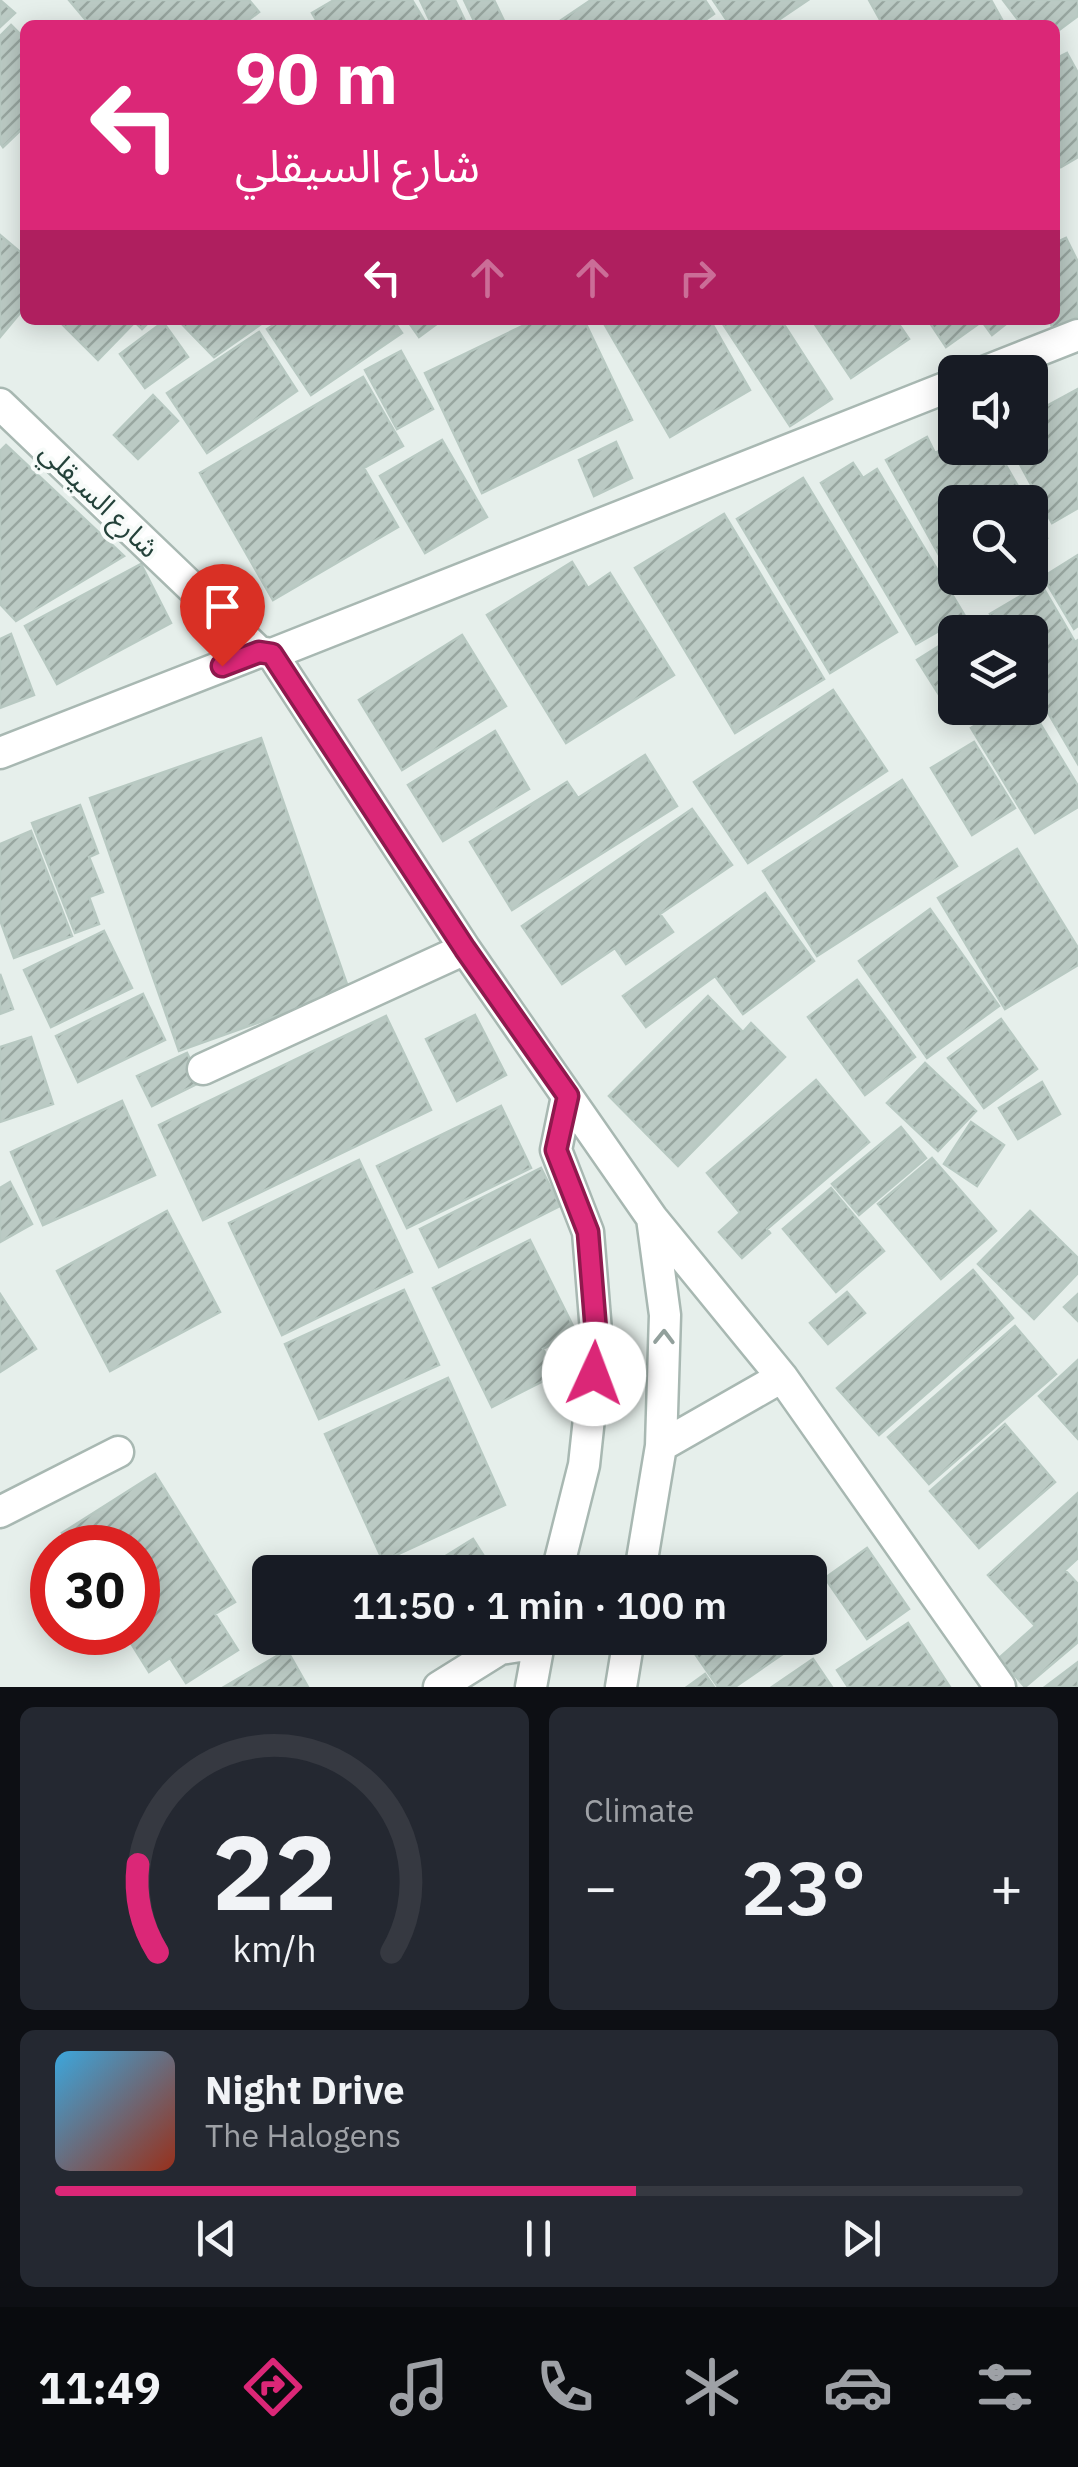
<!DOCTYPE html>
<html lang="en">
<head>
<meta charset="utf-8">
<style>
  :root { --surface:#171b24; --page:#242831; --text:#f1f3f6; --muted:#9ea1a6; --line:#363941; --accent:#db2777 }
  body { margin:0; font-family:"IBM Plex Sans","Noto Sans Arabic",sans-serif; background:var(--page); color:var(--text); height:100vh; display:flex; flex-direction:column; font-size:38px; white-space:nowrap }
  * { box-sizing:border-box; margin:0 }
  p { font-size:32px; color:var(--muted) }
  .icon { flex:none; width:55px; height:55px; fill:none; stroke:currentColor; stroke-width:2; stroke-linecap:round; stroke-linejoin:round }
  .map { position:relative; height:1687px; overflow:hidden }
  .drawer { display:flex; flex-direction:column; gap:20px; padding:20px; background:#0d0f14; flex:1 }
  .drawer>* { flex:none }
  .guide { position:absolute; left:20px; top:20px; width:1040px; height:305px; border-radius:15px; box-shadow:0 5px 25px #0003; background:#db2777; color:#fff; overflow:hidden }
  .tools { position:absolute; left:938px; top:355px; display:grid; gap:20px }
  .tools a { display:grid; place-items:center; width:110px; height:110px; border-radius:15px; background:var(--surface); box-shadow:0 5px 25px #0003; font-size:50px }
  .speed { position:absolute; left:30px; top:1525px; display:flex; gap:20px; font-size:50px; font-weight:700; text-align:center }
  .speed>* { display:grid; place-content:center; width:130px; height:130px; border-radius:50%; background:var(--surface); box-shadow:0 5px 25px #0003; line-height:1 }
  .speed .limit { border:15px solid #d22; background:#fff; color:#111 }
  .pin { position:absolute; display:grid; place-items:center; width:85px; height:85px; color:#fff; margin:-102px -42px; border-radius:50% 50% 50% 0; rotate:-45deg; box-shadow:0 0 10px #0007 }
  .pin .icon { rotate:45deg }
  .me { position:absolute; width:110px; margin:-55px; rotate:2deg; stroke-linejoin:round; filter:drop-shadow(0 0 8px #0008) }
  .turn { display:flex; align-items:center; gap:35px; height:210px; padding:0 50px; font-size:45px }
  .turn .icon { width:130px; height:130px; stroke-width:2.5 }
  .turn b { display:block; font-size:70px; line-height:85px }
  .lanes { display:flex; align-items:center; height:95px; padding:0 50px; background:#0003; justify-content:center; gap:50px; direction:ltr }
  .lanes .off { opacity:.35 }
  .big { font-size:75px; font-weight:600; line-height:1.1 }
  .drawer .card { flex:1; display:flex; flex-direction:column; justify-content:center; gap:15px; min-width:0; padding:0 35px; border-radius:15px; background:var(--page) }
  .drawer .dial { align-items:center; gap:0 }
  .dial svg { height:260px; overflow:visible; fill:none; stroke:var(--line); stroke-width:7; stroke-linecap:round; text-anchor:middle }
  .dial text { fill:var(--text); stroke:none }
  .song { display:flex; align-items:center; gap:30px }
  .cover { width:120px; height:120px; border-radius:15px; background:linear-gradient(135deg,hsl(200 70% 55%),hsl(10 70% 35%)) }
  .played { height:10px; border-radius:5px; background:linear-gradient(90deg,var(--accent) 60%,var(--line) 60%) }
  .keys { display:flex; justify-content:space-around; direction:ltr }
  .heat { display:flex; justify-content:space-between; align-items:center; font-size:55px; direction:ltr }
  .drawer .tiles { flex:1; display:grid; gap:20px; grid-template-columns:1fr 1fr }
  .card:last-child { grid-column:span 2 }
  .trip { position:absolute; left:252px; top:1555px; width:575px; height:100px; border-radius:15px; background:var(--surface); box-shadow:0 5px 25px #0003; font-weight:600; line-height:100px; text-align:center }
  .tab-bar { display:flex; height:160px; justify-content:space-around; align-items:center; background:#090b0e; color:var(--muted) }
  .tab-bar .icon { width:70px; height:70px }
  .tab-bar .selected { color:var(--accent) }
  .tab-bar b { font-size:45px; color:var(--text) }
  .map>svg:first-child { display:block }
  .building { fill:url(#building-hatch); stroke:#b8c9c2; stroke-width:2.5 }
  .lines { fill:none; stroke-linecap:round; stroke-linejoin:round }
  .minor-casing { stroke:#a8b8b2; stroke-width:35 }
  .minor { stroke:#fff; stroke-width:30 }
  .oneway { stroke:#92a09c }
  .route-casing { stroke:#8e194d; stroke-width:25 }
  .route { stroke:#db2777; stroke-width:18 }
  .labels { text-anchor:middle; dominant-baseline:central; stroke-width:8; stroke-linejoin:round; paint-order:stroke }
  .street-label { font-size:28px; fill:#24423a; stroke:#f7fbf9 }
</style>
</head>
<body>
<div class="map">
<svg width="1078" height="1687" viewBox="0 0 1078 1687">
  <defs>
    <pattern id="building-hatch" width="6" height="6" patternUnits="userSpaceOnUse" patternTransform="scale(2.5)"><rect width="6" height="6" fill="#bbcac4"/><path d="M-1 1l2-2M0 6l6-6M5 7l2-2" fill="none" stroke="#98a6a0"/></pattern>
  </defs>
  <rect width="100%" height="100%" fill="#e6efeb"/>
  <path class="building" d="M0,0l15,13 -15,14z
    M69,0h180l10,12 -17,13h-152z
    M334,0h78l15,25h-108l-7,-12z
    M420,0h35l12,25h-35z
    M464,0h30l12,25h-30z
    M591,0h114l9,14 -16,11h-144z
    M713,0h95l-37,25h-41z
    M869,0h122l14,25h-122z
    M1003,0h75v16l-23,17v-8h-33z
    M11,25l14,14v87l-22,21 -3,-4v-107z
    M1067,53l11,20v84l-17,10 -6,-10v-98z
    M0,235l25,21v51l-25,30z
    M1066,238l12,24v54l-25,13 -4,-9h6v-77z
    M58,320h93l-9,9 -7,-7 -37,38z
    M178,320h89l-53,37z
    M281,320h112l9,13 -91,62 -44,-66z
    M407,320h35l-23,17z
    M535,320h49l48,100 -150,73 -57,-120z
    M602,320h108l40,70 -80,47z
    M781,320l51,79 -42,27 -69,-105z
    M812,320h84l13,19 -58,39z
    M928,320h46l3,5 -31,22z
    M981,320h30l-19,15z
    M163,322l25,35 -43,31 -25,-34z
    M259,332l38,59 -90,62 -40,-60z
    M401,351l32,58 -36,20 -32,-59z
    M363,377l40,69 -39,22 34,59 -125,73 -73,-127z
    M1078,389v119l-26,15 -41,-75h19v-33z
    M153,395l25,26 -40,38 -24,-24z
    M927,437l8,16 20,-11v6h41l31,54h-72v76h23l-20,11 -72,-129z
    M442,440l45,77 -62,36 -45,-77z
    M616,442l16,36 -38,18 -15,-36z
    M6,445l118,111 -108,65 -16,-17v-153z
    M853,463l10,15 14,-9 88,147 -49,28 -95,-161z
    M803,478l94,154 -67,41 -93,-154z
    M1030,508l17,30 -17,9z
    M724,514l100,165 -89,54 -100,-165z
    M1078,555v71l-4,3 -31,-52z
    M572,562l16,26 22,-15 64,102 -108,68 -79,-128z
    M141,564l30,59 -114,61 -32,-58z
    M1041,584l34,58 3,-2v124l-48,-82v-50h-29l-11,-18z
    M11,634l23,61 -34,13v-69z
    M462,635l44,71 -104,64 -43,-70z
    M955,636v72h26l-24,15 -40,-63z
    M833,690l54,81 -139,92 -54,-81z
    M1030,707l48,79v21l-43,26 -64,-105 33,-20z
    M495,731l34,58 -86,52 -35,-56z
    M261,738l88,252 -170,61 -89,-253z
    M974,742l41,66 -43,27 -41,-67z
    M645,755l32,51 -165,104 -42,-68 97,-60 11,16z
    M902,780l55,86 -140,90 -54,-85z
    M80,805l18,48 -9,4 14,35 -14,5 10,27 -24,9 -43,-110z
    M692,809l40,56 -72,49 13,18 -47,32 -11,-16 -53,36 -40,-58z
    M31,831l41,105 -58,22 -14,-38v-76z
    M1017,849l61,99v17l-73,44 -67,-111z
    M765,893l49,68 -71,53 -28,-38 -69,51 -23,-31z
    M930,909l69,97 -72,52 -68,-97z
    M104,931l28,57 -81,39 -27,-57z
    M0,974l13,35 -13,5z
    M857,980l58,77 -50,38 -57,-78z
    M143,994l22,46 -87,42 -22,-46z
    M708,996l35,36 8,-9 34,34 -107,109 -69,-70z
    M475,1015l31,60 -49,26 -31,-62z
    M386,1016l45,94 -228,110 -44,-95z
    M1001,1019l36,50 -53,39 -36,-50z
    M31,1037l22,67 -53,18v-75z
    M187,1053l14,29 -49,24 -15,-30z
    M925,1063l51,48 -38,40 -51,-48z
    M816,1080l53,62 -102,87 3,4 -28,25 -23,-26 21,-19 -33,-40z
    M1042,1082l18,32 -42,25 -19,-31z
    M122,1101l33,74 -112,50 -32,-73z
    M501,1106l30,62 -124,60 -30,-62z
    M971,1122l33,23 -27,41 -33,-22z
    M901,1127l25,31 -67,57 -27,-31z
    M932,1158l64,73 -55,48 -63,-75z
    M359,1160l53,112 -130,63 -53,-112z
    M541,1168l19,38 -121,61 -19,-38z
    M10,1182l22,42 -32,18v-54z
    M831,1188l53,63 -48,41 -53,-63z
    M167,1211l53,101 -110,59 -53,-100z
    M1030,1211l48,47v15l-44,46 -56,-55z
    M530,1240l46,92 -33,17 14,25 -65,33 -59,-119z
    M973,1270l40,48 -134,117 -42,-47z
    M404,1290l35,75 -120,54 -34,-75z
    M847,1292l18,21 -37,31 -18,-21z
    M0,1294l36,55 -36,23z
    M1078,1294v27l-14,-14z
    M1015,1326l41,48 -127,110 -41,-47z
    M1078,1360v79l-39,-43z
    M448,1378l57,127 -122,56 -58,-127z
    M1005,1424l50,58 -76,66 -49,-57z
    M155,1474l80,128 -20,12 23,36 -52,33 -16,-25 -21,14 -25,-40h14v-84h-67l-9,-15z
    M1078,1493v65l-13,12 13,14v58l-53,45 -26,-29 36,-32 -47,-51z
    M473,1539l21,33h-74z
    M867,1548l42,61 -42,30 -42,-61z
    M707,1560l9,12h-26z
    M908,1623l42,64h-102l-11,-17z
    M684,1638h118l1,2 -68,47h-17z
    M287,1650l21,37h-84z
    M813,1659l19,28h-60z
    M1078,1662v25h-33z
    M705,1674l9,13h-27z"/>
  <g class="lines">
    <g class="minor-casing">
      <path id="minor" d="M984,372l94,-37
        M0,404l259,248 -259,101
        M259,652l13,2 683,-270
        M272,654l193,295 187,269 130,159 218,310
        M203,1069l262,-120
        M661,1446l121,-69
        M0,1512l118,-60
        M557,1572l27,-107 13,-121 -9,-112 -32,-82 11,-54
        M640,1572l21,-126 4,-131 -13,-97
        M439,1687l61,-38 39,-6
        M531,1687l9,-49
        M621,1687l8,-49"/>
    </g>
    <use href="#minor" class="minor"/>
  </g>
  <defs><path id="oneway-chevron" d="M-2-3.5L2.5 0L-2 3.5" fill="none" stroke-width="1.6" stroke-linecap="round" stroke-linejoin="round" transform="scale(2.5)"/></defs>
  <use class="oneway" href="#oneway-chevron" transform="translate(664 1337) rotate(-89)"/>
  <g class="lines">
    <g class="route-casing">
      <path id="route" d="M222,666l37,-14 13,2 193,295 103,147 -12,54 32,82 9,112 -3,30"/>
    </g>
    <use href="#route" class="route"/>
  </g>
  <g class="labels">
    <g class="street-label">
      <text transform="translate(100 499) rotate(44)">شارع السيقلي</text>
    </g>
  </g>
</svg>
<div class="tools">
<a><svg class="icon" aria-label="sound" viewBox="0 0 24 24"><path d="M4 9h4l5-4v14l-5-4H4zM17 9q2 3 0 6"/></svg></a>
<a><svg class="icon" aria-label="search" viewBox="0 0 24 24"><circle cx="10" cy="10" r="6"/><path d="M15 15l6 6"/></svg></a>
<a><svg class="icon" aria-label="layers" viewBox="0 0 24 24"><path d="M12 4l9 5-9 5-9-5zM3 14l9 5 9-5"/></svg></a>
</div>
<div class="speed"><div class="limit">30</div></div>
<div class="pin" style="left:222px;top:666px;background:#d93025"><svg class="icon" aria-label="arrive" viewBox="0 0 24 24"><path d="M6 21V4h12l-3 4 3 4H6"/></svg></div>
<svg class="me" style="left:594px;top:1374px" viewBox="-20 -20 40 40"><circle r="19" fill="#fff"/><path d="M0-13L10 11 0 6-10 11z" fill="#db2777"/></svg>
<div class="trip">11:50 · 1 min · 100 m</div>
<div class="guide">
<div class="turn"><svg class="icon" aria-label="left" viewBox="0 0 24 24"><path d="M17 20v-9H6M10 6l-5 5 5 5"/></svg><div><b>90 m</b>شارع السيقلي</div></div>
<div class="lanes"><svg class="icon" aria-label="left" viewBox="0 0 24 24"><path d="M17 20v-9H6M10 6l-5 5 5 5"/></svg><svg class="icon off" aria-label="ahead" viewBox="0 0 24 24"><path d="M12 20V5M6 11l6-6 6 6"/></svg><svg class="icon off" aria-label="ahead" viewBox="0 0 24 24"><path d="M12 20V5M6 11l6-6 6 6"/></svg><svg class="icon off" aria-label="right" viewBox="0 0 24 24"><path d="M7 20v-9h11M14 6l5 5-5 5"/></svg></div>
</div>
</div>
<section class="drawer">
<div class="tiles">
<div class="card dial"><svg viewBox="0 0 100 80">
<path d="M14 69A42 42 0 1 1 86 69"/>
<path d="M14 69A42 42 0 0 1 8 42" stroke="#db2777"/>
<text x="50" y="56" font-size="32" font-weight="700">22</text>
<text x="50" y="72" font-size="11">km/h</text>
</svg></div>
<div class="card"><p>Climate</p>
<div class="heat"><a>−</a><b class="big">23°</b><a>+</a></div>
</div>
<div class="card">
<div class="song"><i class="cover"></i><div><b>Night Drive</b><p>The Halogens</p></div></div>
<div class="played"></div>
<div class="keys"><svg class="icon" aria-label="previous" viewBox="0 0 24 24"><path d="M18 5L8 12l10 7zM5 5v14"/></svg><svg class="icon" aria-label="pause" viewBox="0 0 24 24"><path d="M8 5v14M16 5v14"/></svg><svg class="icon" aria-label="next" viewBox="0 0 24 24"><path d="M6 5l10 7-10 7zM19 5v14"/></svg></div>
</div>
</div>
</section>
<nav class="tab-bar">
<b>11:49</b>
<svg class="icon selected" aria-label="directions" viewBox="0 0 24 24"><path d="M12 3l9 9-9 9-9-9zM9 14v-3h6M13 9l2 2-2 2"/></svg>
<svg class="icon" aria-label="music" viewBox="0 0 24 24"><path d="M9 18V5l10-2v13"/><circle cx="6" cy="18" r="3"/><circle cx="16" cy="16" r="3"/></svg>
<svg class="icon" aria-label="phone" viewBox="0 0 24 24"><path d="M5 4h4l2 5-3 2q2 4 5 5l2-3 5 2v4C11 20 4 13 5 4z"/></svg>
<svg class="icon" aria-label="climate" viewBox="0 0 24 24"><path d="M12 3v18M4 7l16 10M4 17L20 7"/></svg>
<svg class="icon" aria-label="car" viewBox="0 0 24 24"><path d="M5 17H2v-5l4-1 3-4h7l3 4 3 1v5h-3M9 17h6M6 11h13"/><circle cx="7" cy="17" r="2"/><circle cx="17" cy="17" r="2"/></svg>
<svg class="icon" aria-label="filters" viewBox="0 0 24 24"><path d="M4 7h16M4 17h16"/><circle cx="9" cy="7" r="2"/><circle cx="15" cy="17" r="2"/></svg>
</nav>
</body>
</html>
